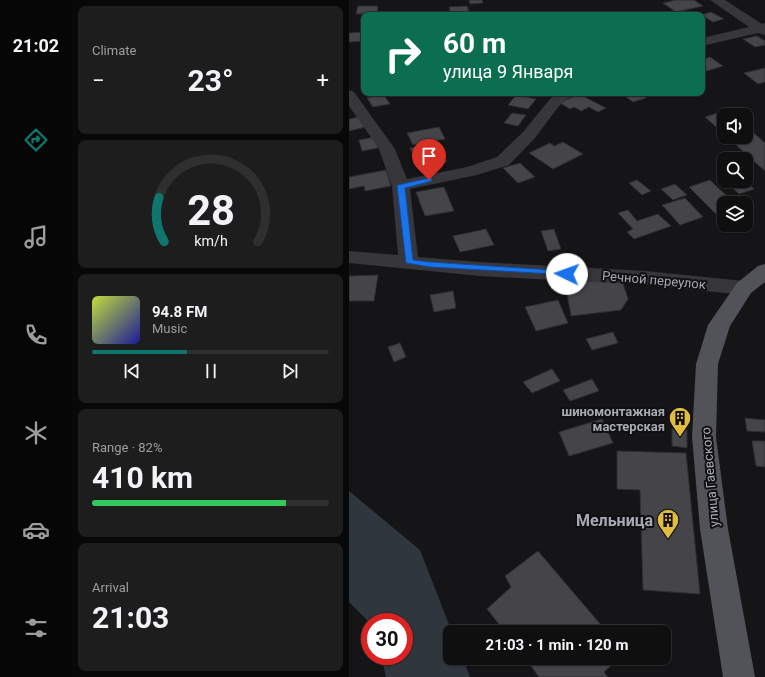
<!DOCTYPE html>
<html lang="en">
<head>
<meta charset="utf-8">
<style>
  :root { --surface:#100f10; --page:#1e1d1e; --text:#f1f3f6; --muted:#9c9c9f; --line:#302f30; --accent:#0f766e }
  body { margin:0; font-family:Roboto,sans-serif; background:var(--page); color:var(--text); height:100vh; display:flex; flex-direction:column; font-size:15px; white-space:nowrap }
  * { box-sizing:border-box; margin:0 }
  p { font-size:13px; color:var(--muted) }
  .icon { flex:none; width:22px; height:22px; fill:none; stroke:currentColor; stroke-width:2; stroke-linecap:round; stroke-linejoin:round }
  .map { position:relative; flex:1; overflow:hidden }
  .panel { display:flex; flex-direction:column; gap:6px; padding:6px; background:#090809; width:277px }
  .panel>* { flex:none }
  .hud { position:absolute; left:12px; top:12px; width:344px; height:84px; border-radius:8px; box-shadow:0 1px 3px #0004,0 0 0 1px var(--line); background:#0b6e4f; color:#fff; overflow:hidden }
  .fabs { position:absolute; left:368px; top:108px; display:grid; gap:8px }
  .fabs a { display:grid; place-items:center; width:36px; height:36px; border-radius:8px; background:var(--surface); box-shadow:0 1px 3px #0004,0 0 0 1px var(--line); font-size:20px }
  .speed { position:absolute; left:12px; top:613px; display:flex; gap:8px; font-size:20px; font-weight:700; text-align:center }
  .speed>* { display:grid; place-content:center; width:52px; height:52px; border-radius:50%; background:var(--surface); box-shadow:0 1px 3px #0004,0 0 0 1px var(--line); line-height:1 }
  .speed .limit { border:6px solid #d22; background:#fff; color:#111 }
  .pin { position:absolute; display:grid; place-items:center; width:34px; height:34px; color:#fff; margin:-41px -17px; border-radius:50% 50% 50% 0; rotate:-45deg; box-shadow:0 0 4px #0007 }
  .pin .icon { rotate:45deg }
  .me { position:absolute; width:44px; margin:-22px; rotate:273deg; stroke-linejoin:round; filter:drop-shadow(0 0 3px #0008) }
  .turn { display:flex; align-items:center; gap:14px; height:84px; padding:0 16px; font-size:18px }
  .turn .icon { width:52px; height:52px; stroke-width:2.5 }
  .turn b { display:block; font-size:28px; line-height:34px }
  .big { font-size:30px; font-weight:700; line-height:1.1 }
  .panel .tile { flex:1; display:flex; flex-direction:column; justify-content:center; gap:6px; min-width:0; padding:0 14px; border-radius:8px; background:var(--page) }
  .panel .dial { align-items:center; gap:0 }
  .dial svg { height:104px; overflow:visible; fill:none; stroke:var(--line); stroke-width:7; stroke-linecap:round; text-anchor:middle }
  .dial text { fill:var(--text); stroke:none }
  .song { display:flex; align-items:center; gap:12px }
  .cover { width:48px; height:48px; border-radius:6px; background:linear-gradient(135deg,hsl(70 70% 55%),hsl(240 70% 35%)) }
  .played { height:4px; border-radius:2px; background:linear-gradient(90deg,var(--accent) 40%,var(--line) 40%) }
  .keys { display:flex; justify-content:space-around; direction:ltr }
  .heat { display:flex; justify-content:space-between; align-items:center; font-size:22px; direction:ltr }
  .charge { height:6px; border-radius:3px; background:linear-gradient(90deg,#34c759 82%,var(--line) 0) }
  .trip { position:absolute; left:94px; top:625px; width:228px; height:40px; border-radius:8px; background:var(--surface); box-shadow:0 1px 3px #0004,0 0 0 1px var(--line); font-weight:700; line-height:40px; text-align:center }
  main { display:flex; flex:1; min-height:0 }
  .menu { display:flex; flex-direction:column; width:72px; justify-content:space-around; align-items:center; background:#060606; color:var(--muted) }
  .menu .icon { width:28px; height:28px }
  .menu .on { color:var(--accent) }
  .menu b { font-size:18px; color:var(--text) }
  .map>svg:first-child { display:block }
  .water { fill:#2f363e }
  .building { fill:#444449; stroke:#2f2f32 }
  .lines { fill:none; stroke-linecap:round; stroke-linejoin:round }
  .minor { fill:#36363b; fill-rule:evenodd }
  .major { fill:#525359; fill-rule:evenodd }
  .route { fill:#1a73e8; stroke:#114b97 }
  .labels { text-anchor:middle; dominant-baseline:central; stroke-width:4; stroke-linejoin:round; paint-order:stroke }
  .street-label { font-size:13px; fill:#a7aab5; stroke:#100f11 }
  .poi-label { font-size:13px; font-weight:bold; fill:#a7aab5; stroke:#100f11; text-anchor:end }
  .near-poi-label { font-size:16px; font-weight:bold; fill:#a7aab5; stroke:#100f11; text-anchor:end }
</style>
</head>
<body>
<main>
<nav class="menu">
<b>21:02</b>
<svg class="icon on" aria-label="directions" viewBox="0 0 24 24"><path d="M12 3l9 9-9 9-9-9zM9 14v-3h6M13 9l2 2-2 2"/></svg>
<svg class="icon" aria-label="music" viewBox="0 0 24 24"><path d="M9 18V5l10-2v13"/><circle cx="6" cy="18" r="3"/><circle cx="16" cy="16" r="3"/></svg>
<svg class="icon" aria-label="phone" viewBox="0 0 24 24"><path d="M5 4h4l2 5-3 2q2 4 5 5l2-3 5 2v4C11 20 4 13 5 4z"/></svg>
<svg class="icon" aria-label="climate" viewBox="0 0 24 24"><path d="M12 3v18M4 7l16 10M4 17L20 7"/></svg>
<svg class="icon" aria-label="car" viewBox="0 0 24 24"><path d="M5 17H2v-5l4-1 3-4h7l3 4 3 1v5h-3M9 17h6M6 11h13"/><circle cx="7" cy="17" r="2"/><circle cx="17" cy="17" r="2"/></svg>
<svg class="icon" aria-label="filters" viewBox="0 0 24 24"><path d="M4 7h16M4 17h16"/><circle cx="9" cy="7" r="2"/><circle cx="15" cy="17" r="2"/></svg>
</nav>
<section class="panel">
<div class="tile"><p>Climate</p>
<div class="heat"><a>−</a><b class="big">23°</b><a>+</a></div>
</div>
<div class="tile dial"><svg viewBox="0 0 100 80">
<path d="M14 69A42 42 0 1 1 86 69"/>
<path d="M14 69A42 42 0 0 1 10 35" stroke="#0f766e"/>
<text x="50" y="56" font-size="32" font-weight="700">28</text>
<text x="50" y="72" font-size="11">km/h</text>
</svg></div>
<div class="tile">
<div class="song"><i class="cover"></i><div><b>94.8 FM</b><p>Music</p></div></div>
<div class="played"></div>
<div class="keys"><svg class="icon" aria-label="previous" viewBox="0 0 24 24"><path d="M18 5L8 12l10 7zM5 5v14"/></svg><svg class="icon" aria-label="pause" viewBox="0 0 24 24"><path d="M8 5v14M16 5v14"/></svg><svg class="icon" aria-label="next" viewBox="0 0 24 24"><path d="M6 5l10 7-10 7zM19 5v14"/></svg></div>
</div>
<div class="tile"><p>Range · 82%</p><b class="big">410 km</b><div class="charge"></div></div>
<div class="tile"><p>Arrival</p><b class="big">21:03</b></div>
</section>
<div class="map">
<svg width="416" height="677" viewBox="0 0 416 677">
  <rect width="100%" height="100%" fill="#151416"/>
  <path class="water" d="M0,491l71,59 32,82h-2v26h13l7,19h-84l-5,-21h23v-34h-34v1l-21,-21z"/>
  <path class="building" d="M120,0h13l1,3 -13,1z
    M327,0h18l9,6 -27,6 -13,-9z
    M9,6h20l-1,7 -21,1z
    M118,6l3,9h-19l-2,-8z
    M362,12l13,7 -11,3 -12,-7z
    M15,32v9l-15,1v-9z
    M408,36l8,5v4l-10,2 -12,-8z
    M361,57l13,9 -16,5 -5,-3v-8z
    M416,68v14l-7,2 -14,-11z
    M169,93h26l-3,4z
    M272,93h19l6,5 -13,4z
    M34,94l7,10 -17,3 -6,-9z
    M230,94l27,14 -8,4 -9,-5 -8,4 -7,-4 -4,2 -10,-6z
    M167,95l20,4 -8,10 -20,-4z
    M378,110l6,5h-9v19l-19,-17z
    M163,113l14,2 -8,11 -14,-3z
    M10,117l7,10 -17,4v-12z
    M397,126l19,17v28l-38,-34h19z
    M90,127l6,12 -32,6 -6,-12z
    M26,137l3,11 -16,3 -3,-11z
    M214,142l20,12 -30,15 -24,-16 21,-10 4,3z
    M89,143l9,19 -28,6 -9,-20z
    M171,163l15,14 -17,6 -15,-15z
    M37,170l5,16 -26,5 -1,-5 -15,3v-12z
    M288,180l14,11 -9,4 -13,-12z
    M361,180l24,23h-10v8l-8,3 -27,-27z
    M376,181h20l9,8 -15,5z
    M326,184l12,11 -14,5 -12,-11z
    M95,187l10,24 -29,5 -9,-24z
    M336,198l18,19 -23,8 -18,-20z
    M279,210l9,11 21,-7 13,12 -37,13 -7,-7 6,-3 -15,-16z
    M137,229l8,16 -34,7 -7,-16z
    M205,229l7,20 -13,2 -7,-20z
    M29,275l-4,26h-25v-25z
    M264,277l9,3 6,19 -7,11 -50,6 -6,-34z
    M104,291l3,17 -22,4 -4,-17z
    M209,300l10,23 -32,8 -11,-24z
    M264,332l5,11 -26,7 -6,-11z
    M51,343l6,14 -12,5 -6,-15z
    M203,369l8,12 -28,12 -9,-11z
    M243,379l7,12 -29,10 -7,-11z
    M396,418l20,2v12l-18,-1z
    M253,419l11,24 -44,13 -10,-24z
    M323,429l15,1v18l-15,-2z
    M403,441h13v26l-9,-1z
    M268,451l69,2 14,141 -57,-4 -3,-100 -23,-1z
    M189,551l69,81h-102l-18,-23 24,-22 -6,-11z
    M176,658h87l3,4 -11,10 4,5h-69z"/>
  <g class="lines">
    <path class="minor" d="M361,0h15l37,24 3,-1v12l-7,-2 -56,13v-8l47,-11z
      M0,90l5,2 41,57 12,30 60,-12 30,-10 26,-25 26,-32 8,-7h18l-16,13 -24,32 -26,27 -32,10 -67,14 8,68 62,5 166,9 98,10 7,2 3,5 -3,5 -7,2 -98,-10 -166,-9 -131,-13v-12l49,4 -6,-69 -13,-37 -30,-43z"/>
    <path class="major" d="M416,264v18l-14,11 -21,33 -12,38 -2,73 12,92 27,148h-32l-23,-148 -8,-92 4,-73 12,-39 29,-42 21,-17z"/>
  </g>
  <path class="route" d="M80,178h3v3l-27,7 8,72 17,2 137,9 5,3 -2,1 -140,-8 -24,-4 -9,-77 1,-1z"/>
  <defs>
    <g id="building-pin" transform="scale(1.15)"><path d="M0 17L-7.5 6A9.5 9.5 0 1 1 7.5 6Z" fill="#e1bb42" stroke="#100f11"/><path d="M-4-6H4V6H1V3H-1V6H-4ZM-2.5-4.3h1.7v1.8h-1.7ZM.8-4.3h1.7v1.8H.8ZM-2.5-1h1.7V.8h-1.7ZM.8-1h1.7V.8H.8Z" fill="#111"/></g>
  </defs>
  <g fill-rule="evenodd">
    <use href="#building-pin" x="331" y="418"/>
    <use href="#building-pin" x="319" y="520"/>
  </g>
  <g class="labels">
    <g class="street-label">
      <text transform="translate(305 280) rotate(5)">Речной переулок</text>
      <text transform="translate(361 477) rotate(-95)">улица Гаевского</text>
    </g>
    <g class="poi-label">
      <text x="316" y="411">шиномонтажная<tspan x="316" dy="15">мастерская</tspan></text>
    </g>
    <g class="near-poi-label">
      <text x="304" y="520">Мельница</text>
    </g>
  </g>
</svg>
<div class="fabs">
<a><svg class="icon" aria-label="sound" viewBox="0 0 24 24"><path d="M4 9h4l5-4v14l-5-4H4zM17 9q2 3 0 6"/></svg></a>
<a><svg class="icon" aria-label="search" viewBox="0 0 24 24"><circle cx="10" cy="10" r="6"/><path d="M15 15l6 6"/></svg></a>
<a><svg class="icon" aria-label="layers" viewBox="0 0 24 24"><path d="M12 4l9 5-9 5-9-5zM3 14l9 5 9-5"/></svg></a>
</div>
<div class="speed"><div class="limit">30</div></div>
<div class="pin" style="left:80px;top:180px;background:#d93025"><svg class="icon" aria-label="arrive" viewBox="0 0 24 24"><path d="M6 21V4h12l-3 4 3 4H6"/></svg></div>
<svg class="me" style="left:218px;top:274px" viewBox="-20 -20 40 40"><circle r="19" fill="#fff"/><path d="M0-13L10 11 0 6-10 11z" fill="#1a73e8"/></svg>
<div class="trip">21:03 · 1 min · 120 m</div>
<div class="hud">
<div class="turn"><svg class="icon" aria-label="right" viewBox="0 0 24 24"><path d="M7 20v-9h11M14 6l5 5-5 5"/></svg><div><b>60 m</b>улица 9 Января</div></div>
</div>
</div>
</main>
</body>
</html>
